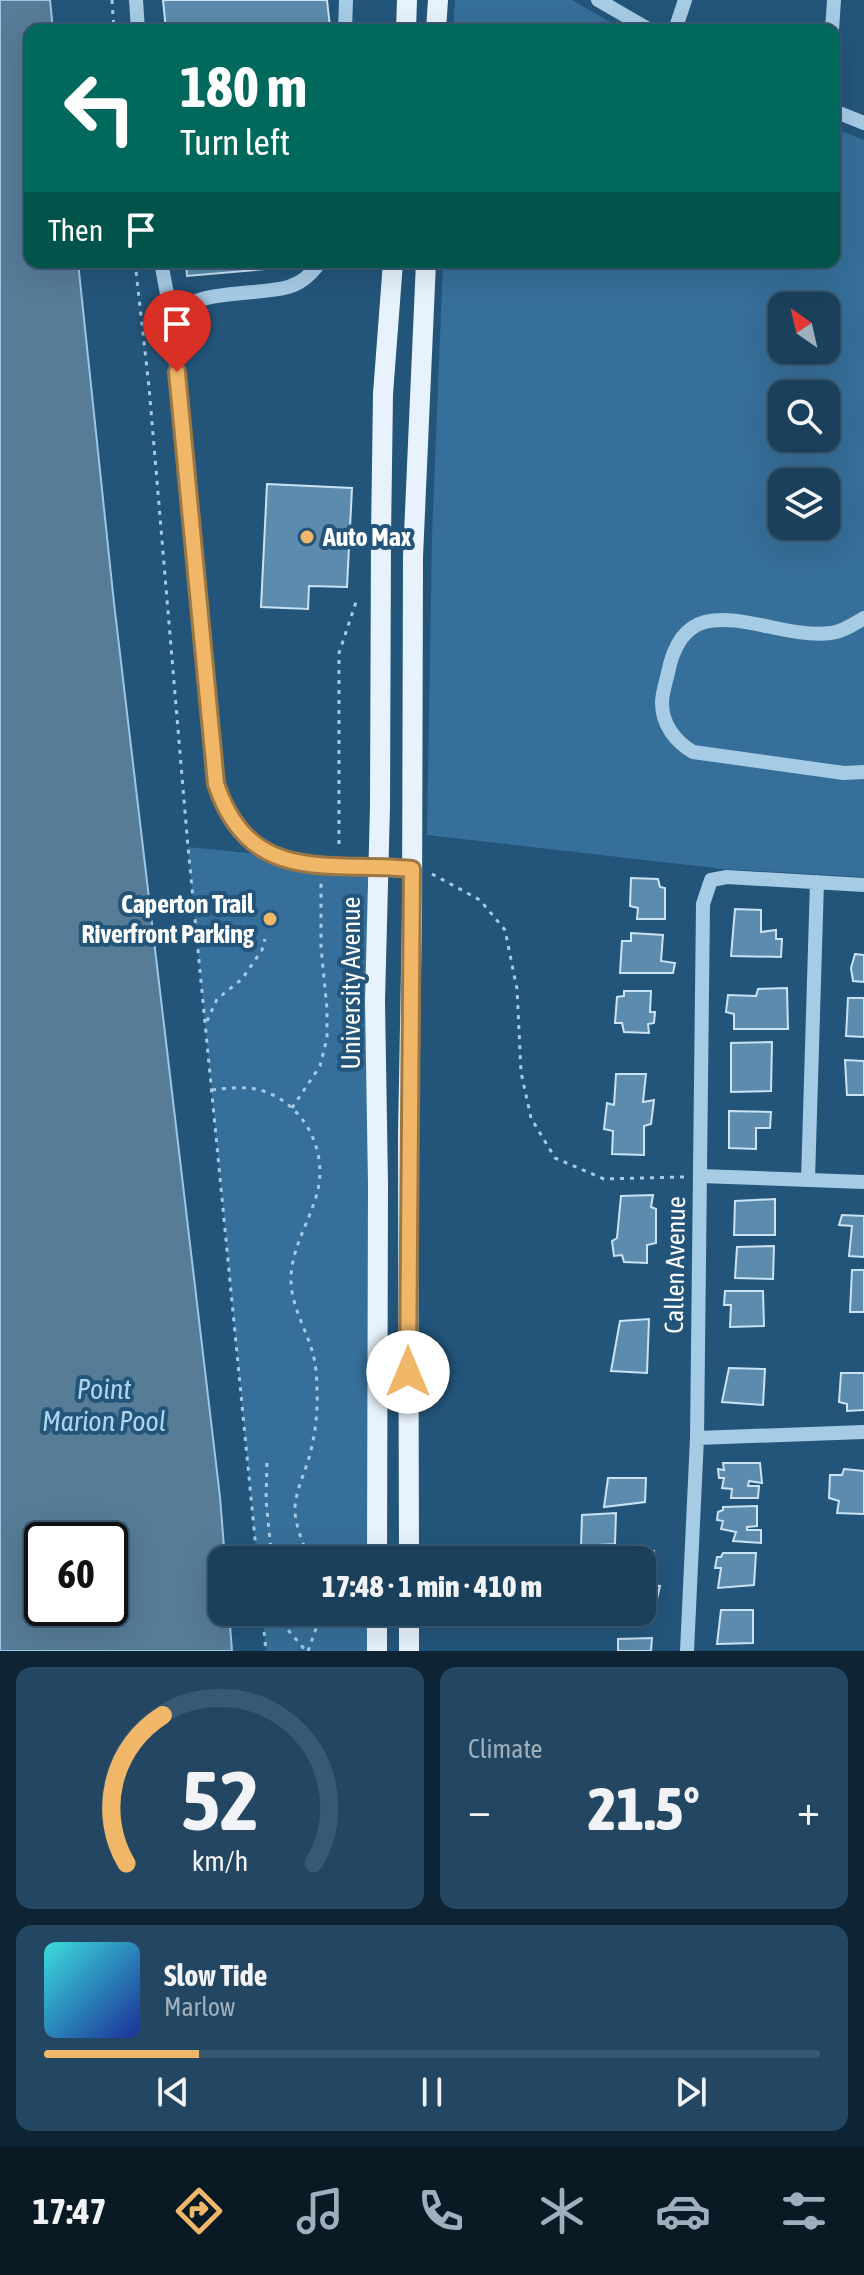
<!DOCTYPE html>
<html lang="en">
<head>
<meta charset="utf-8">
<style>
  :root { --surface:#1a405c; --page:#234762; --text:#f1f3f6; --muted:#9fafbb; --line:#385972; --accent:#f0b769 }
  body { margin:0; font-family:"Asap Condensed",sans-serif; background:var(--page); color:var(--text); height:100vh; display:flex; flex-direction:column; font-size:30px; white-space:nowrap }
  * { box-sizing:border-box; margin:0 }
  p { font-size:26px; color:var(--muted) }
  .icon { flex:none; width:44px; height:44px; fill:none; stroke:currentColor; stroke-width:2; stroke-linecap:round; stroke-linejoin:round }
  .map { position:relative; height:1651px; overflow:hidden }
  .details { display:flex; flex-direction:column; gap:16px; padding:16px; background:#0e2333; flex:1 }
  .details>* { flex:none }
  .hud { position:absolute; left:24px; top:24px; width:816px; height:244px; border-radius:16px; box-shadow:0 8px 32px #0002,0 0 0 2px var(--line); background:#00695c; color:#fff; overflow:hidden }
  .needle { width:52px; rotate:326deg }
  .fabs { position:absolute; left:768px; top:292px; display:grid; gap:16px }
  .fabs a { display:grid; place-items:center; width:72px; height:72px; border-radius:16px; background:var(--surface); box-shadow:0 8px 32px #0002,0 0 0 2px var(--line); font-size:40px }
  .speed { position:absolute; left:24px; top:1522px; display:flex; gap:16px; font-size:40px; font-weight:700; text-align:center }
  .speed>* { display:grid; place-content:center; width:104px; height:104px; border-radius:50%; background:var(--surface); box-shadow:0 8px 32px #0002,0 0 0 2px var(--line); line-height:1 }
  .speed .limit { border:4px solid #111; border-radius:12px; background:#fff; color:#111 }
  .pin { position:absolute; display:grid; place-items:center; width:68px; height:68px; color:#fff; margin:-82px -34px; border-radius:50% 50% 50% 0; rotate:-45deg; box-shadow:0 0 8px #0007 }
  .pin .icon { rotate:45deg }
  .me { position:absolute; width:88px; margin:-44px; rotate:0deg; stroke-linejoin:round; filter:drop-shadow(0 0 6px #0008) }
  .turn { display:flex; align-items:center; gap:28px; height:168px; padding:0 24px; font-size:36px }
  .turn .icon { width:104px; height:104px; stroke-width:2.5 }
  .turn b { display:block; font-size:56px; line-height:68px }
  .then { display:flex; align-items:center; height:76px; padding:0 24px; background:#0003; gap:16px; font-size:30px }
  .big { font-size:60px; font-weight:800; line-height:1.1 }
  .details .widget { flex:1; display:flex; flex-direction:column; justify-content:center; gap:12px; min-width:0; padding:0 28px; border-radius:16px; background:var(--page) }
  .details .dial { align-items:center; gap:0 }
  .dial svg { height:208px; overflow:visible; fill:none; stroke:var(--line); stroke-width:7; stroke-linecap:round; text-anchor:middle }
  .dial text { fill:var(--text); stroke:none }
  .song { display:flex; align-items:center; gap:24px }
  .cover { width:96px; height:96px; border-radius:12px; background:linear-gradient(135deg,hsl(180 70% 55%),hsl(230 70% 35%)) }
  .played { height:8px; border-radius:4px; background:linear-gradient(90deg,var(--accent) 20%,var(--line) 20%) }
  .keys { display:flex; justify-content:space-around; direction:ltr }
  .heat { display:flex; justify-content:space-between; align-items:center; font-size:44px; direction:ltr }
  .details .tiles { flex:1; display:grid; gap:16px; grid-template-columns:1fr 1fr }
  .widget:last-child { grid-column:span 2 }
  .trip { position:absolute; left:208px; top:1546px; width:448px; height:80px; border-radius:16px; background:var(--surface); box-shadow:0 8px 32px #0002,0 0 0 2px var(--line); font-weight:800; line-height:80px; text-align:center }
  .dock { display:flex; height:128px; justify-content:space-around; align-items:center; background:#0a1a25; color:var(--muted) }
  .dock .icon { width:56px; height:56px }
  .dock .current { color:var(--accent) }
  .dock b { font-size:36px; color:var(--text) }
  .map>svg:first-child { display:block }
  .green { fill:#366f99; fill-rule:evenodd }
  .water { fill:#577c97; stroke:#9ac7e6; stroke-width:2; fill-rule:evenodd }
  .building { fill:#5c8bad; stroke:#c9e2f4; stroke-width:2 }
  .lines { fill:none; stroke-linecap:round; stroke-linejoin:round }
  .path { stroke:#a6cbe5; stroke-width:3; stroke-dasharray:4 6; stroke-linecap:butt }
  .minor { stroke:#a6cbe5; stroke-width:14 }
  .major { stroke:#e7f2fd; stroke-width:20 }
  .route-casing { stroke:#9c7744; stroke-width:20 }
  .route { stroke:#f0b769; stroke-width:14 }
  .poi-dot { fill:#f0b769; stroke:#23557b; stroke-width:3 }
  .labels { text-anchor:middle; dominant-baseline:central; stroke-width:8; stroke-linejoin:round; paint-order:stroke }
  .poi-label { font-size:26px; font-weight:bold; fill:#fff; stroke:#23557b; text-anchor:start }
  .street-label { font-size:26px; fill:#fff; stroke:#23557b }
  .water-label { font-size:28px; font-style:italic; fill:#b1d4ed; stroke:#23557b }
</style>
</head>
<body>
<div class="map">
<svg width="864" height="1651" viewBox="0 0 864 1651">
  <rect width="100%" height="100%" fill="#23557b"/>
  <path class="green" d="M455,0h117l52,30h-171z
    M834,128l30,12v737l-141,-8 -296,-34 5,-299 11,-274h391zM782,306h44v44h-44zM782,394h44v44h-44zM782,482h44v44h-44z
    M188,847l190,19 -1,694h-120z
    M262,1612h115v39h-111z"/>
  <path class="water" d="M0,0h50l3,30h-23v232h48l36,341 106,894 5,63h-3v52h7l3,39h-232zM42,1540h68v68h-68z"/>
  <path class="building" d="M163,0h164l3,27 -6,3h-158z
    M186,262h102l1,5 -102,9z
    M267,484l85,4 -5,99 -38,-1 -1,23 -47,-2z
    M631,878l27,1 2,8 5,1v31h-28l1,-11 -8,-2z
    M735,909l26,1v22l15,-2v9h6l-1,18 -50,-1z
    M631,933l32,2 -2,26 14,2 -2,10h-53l2,-32h9z
    M855,954l9,1v27l-11,-1 -2,-13z
    M787,988l1,41h-54v-15l-8,-2 2,-17 28,1 2,-7z
    M624,991h27l-1,21h5l-1,11 -6,1 1,9 -25,-1 -2,-9h-7l2,-26 7,-1z
    M848,998h16v39l-18,-1z
    M772,1042l-1,49 -40,1v-49z
    M845,1060l19,1v34h-17z
    M616,1074h30l-3,28 11,-2 -3,24 -7,2v29l-32,-1 1,-23 -9,-2 3,-26 7,2z
    M729,1111l42,1 -1,16h-14v21l-27,-1z
    M653,1195l-2,12 5,2v34l-9,2v18l-23,-1 -2,-7 -8,1 -2,-15 5,-3 4,-42z
    M775,1199v36h-41l1,-34z
    M842,1215l22,1v41l-15,-1 3,-30 -13,-1z
    M774,1246l-1,33 -38,-1 2,-31z
    M852,1270h12v42h-14z
    M725,1291h38l1,35 -34,1 1,-22h-7z
    M649,1319l-2,54 -36,-2 9,-50z
    M729,1368l36,1 -2,36 -41,-3z
    M841,1373h23v37l-17,1v-7l-8,-2z
    M723,1463h37l2,20 -13,-2 -1,5h11l-1,12h-27l1,-9 -10,-1 2,-10h-5l-1,-9 6,1z
    M844,1469l20,2v43l-27,-1 2,-12 -10,-3 1,-23h12z
    M608,1478h38l-1,24 -41,5z
    M757,1506v20l-10,1v3h14v13l-28,-2 3,-9 -15,-3 2,-8 -6,-1 1,-8 5,-2v-3z
    M616,1513l-1,31 -34,2 1,-31z
    M594,1551h60l-1,24h-11v-15h-50z
    M723,1553h33l-2,32 -36,3 3,-20h-6l2,-11h4z
    M642,1585l18,1 -6,26 -12,-1z
    M721,1610h32v33l-36,1z
    M652,1638l-1,13h-33v-12z"/>
  <g class="lines">
    <path class="path" d="M112,0l2,30
      M135,262l14,125 39,460 69,713
      M339,844v-191l17,-51
      M432,874l48,26 25,30 12,59 4,83 10,46 24,40 49,21 80,-2
      M207,1021l10,-22 25,-20 20,-29 3,-11
      M212,1090c16,-2 32,-4 48,0 45,13 70,63 56,107 -8,27 -24,51 -25,80 -1,29 17,54 23,81 2,10 3,21 3,31 1,24 -2,49 -9,72 -5,16 -12,30 -13,46 -1,17 9,37 14,53
      M292,1108l28,-42 7,-28v-29l-6,-62v-66
      M267,1463l-1,37 6,60
      M262,1612l4,39
      M280,1612l8,18 18,21
      M308,1651l14,-39"/>
    <path class="minor" d="M136,0l2,30
      M598,0l52,30
      M345,30l1,-30
      M675,30l10,-30
      M832,30l2,-30
      M834,111l30,12
      M161,262l6,32 13,18
      M320,262c-7,10 -17,20 -29,24 -27,11 -109,0 -116,36 -2,5 -1,13 -1,19l42,443c34,100 110,77 196,85
      M864,618c-10,6 -22,14 -33,15 -63,8 -145,-55 -163,40 -2,9 -6,20 -6,30 0,22 14,39 31,49l151,21 20,-1
      M700,1176l164,6
      M808,1180l9,-298
      M697,1438l167,-6
      M687,1651l10,-213 6,-534 8,-24 16,-3 137,8"/>
    <path class="major" d="M406,30l1,-30
      M436,30l2,-30
      M377,1560l1,-376 -3,-183 5,-195 1,-270 2,-142 10,-132
      M409,1560l-1,-425 4,-218 1,-360 13,-295
      M377,1612v39
      M409,1612v39"/>
  </g>
  <g class="lines">
    <g class="route-casing">
      <path id="route" d="M177,372l39,412c34,101 109,77 196,85l-4,503"/>
    </g>
    <use href="#route" class="route"/>
  </g>
  <g class="poi-dot">
    <circle cx="307" cy="537" r="8"/>
    <circle cx="270" cy="919" r="8"/>
  </g>
  <g class="labels">
    <g class="poi-label">
      <text x="323" y="537">Auto Max</text>
      <text x="254" y="904" text-anchor="end">Caperton Trail<tspan x="254" dy="30">Riverfront Parking</tspan></text>
    </g>
    <g class="street-label">
      <text transform="translate(351 983) rotate(-90)">University Avenue</text>
      <text transform="translate(675 1265) rotate(-89)">Callen Avenue</text>
    </g>
    <g class="water-label">
      <text x="104" y="1389">Point<tspan x="104" dy="32">Marion Pool</tspan></text>
    </g>
  </g>
</svg>
<div class="fabs">
<a><svg class="needle" viewBox="-14 -14 28 28"><path d="M0-13l5 13h-10z" fill="#e53935"/><path d="M0 13l5-13h-10z" fill="#9fafbb"/></svg></a>
<a><svg class="icon" aria-label="search" viewBox="0 0 24 24"><circle cx="10" cy="10" r="6"/><path d="M15 15l6 6"/></svg></a>
<a><svg class="icon" aria-label="layers" viewBox="0 0 24 24"><path d="M12 4l9 5-9 5-9-5zM3 14l9 5 9-5"/></svg></a>
</div>
<div class="speed"><div class="limit">60</div></div>
<div class="pin" style="left:177px;top:372px;background:#d93025"><svg class="icon" aria-label="arrive" viewBox="0 0 24 24"><path d="M6 21V4h12l-3 4 3 4H6"/></svg></div>
<svg class="me" style="left:408px;top:1372px" viewBox="-20 -20 40 40"><circle r="19" fill="#fff"/><path d="M0-13L10 11 0 6-10 11z" fill="#f0b769"/></svg>
<div class="trip">17:48 · 1 min · 410 m</div>
<div class="hud">
<div class="turn"><svg class="icon" aria-label="left" viewBox="0 0 24 24"><path d="M17 20v-9H6M10 6l-5 5 5 5"/></svg><div><b>180 m</b>Turn left</div></div>
<div class="then">Then<svg class="icon" aria-label="arrive" viewBox="0 0 24 24"><path d="M6 21V4h12l-3 4 3 4H6"/></svg></div>
</div>
</div>
<section class="details">
<div class="tiles">
<div class="widget dial"><svg viewBox="0 0 100 80">
<path d="M14 69A42 42 0 1 1 86 69"/>
<path d="M14 69A42 42 0 0 1 28 12" stroke="#f0b769"/>
<text x="50" y="56" font-size="32" font-weight="700">52</text>
<text x="50" y="72" font-size="11">km/h</text>
</svg></div>
<div class="widget"><p>Climate</p>
<div class="heat"><a>−</a><b class="big">21.5°</b><a>+</a></div>
</div>
<div class="widget">
<div class="song"><i class="cover"></i><div><b>Slow Tide</b><p>Marlow</p></div></div>
<div class="played"></div>
<div class="keys"><svg class="icon" aria-label="previous" viewBox="0 0 24 24"><path d="M18 5L8 12l10 7zM5 5v14"/></svg><svg class="icon" aria-label="pause" viewBox="0 0 24 24"><path d="M8 5v14M16 5v14"/></svg><svg class="icon" aria-label="next" viewBox="0 0 24 24"><path d="M6 5l10 7-10 7zM19 5v14"/></svg></div>
</div>
</div>
</section>
<nav class="dock">
<b>17:47</b>
<svg class="icon current" aria-label="directions" viewBox="0 0 24 24"><path d="M12 3l9 9-9 9-9-9zM9 14v-3h6M13 9l2 2-2 2"/></svg>
<svg class="icon" aria-label="music" viewBox="0 0 24 24"><path d="M9 18V5l10-2v13"/><circle cx="6" cy="18" r="3"/><circle cx="16" cy="16" r="3"/></svg>
<svg class="icon" aria-label="phone" viewBox="0 0 24 24"><path d="M5 4h4l2 5-3 2q2 4 5 5l2-3 5 2v4C11 20 4 13 5 4z"/></svg>
<svg class="icon" aria-label="climate" viewBox="0 0 24 24"><path d="M12 3v18M4 7l16 10M4 17L20 7"/></svg>
<svg class="icon" aria-label="car" viewBox="0 0 24 24"><path d="M5 17H2v-5l4-1 3-4h7l3 4 3 1v5h-3M9 17h6M6 11h13"/><circle cx="7" cy="17" r="2"/><circle cx="17" cy="17" r="2"/></svg>
<svg class="icon" aria-label="filters" viewBox="0 0 24 24"><path d="M4 7h16M4 17h16"/><circle cx="9" cy="7" r="2"/><circle cx="15" cy="17" r="2"/></svg>
</nav>
</body>
</html>
